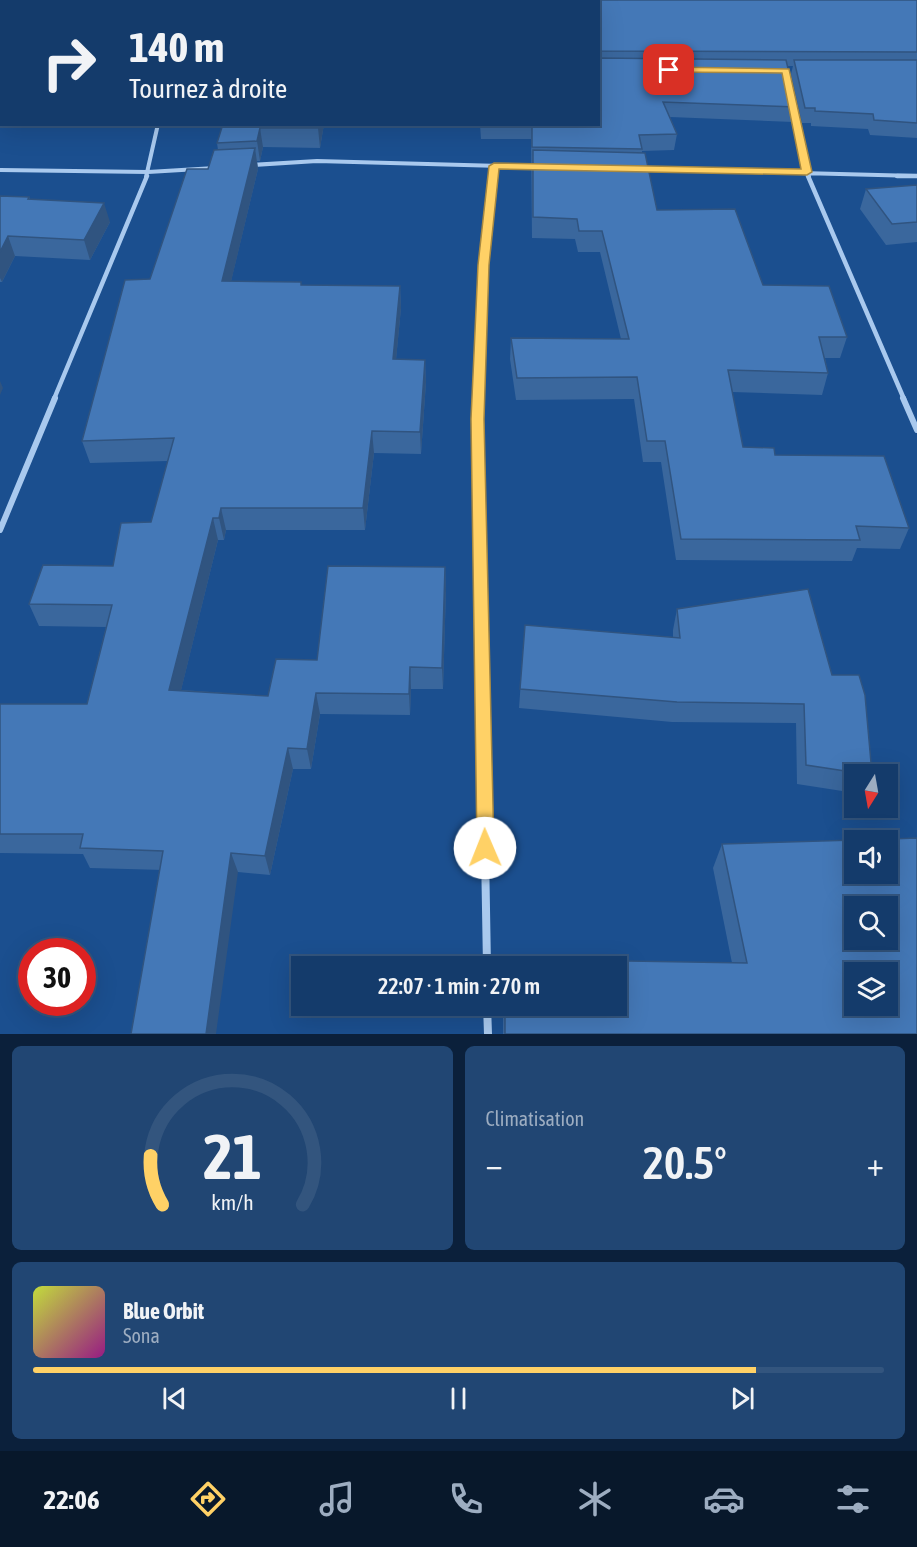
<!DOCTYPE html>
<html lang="fr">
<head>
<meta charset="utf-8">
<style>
  :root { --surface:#143b6b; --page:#214673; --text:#f1f3f6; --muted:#9dadc1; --line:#33557e; --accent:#ffd166 }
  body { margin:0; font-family:"Asap Condensed",sans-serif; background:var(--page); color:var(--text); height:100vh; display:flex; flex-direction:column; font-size:22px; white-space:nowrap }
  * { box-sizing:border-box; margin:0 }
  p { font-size:20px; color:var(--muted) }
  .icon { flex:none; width:33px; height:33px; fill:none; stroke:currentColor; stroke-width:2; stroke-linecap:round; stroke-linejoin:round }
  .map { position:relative; height:1034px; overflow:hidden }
  .panel { display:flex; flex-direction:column; gap:12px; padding:12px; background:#0b203b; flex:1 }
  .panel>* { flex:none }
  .banner { position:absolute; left:0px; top:0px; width:600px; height:126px; box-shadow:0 6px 24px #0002,0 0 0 2px var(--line); background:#143b6b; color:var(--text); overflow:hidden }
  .needle { width:39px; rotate:191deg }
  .buttons { position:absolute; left:844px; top:764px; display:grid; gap:12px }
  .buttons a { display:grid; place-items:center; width:54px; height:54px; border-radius:0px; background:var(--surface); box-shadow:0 6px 24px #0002,0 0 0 2px var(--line); font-size:30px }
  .speed { position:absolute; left:18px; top:938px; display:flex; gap:12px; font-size:30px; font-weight:700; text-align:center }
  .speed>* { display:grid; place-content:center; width:78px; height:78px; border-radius:50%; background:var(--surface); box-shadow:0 6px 24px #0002,0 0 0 2px var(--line); line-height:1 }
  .speed .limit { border:9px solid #d22; background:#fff; color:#111 }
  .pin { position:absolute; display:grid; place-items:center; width:51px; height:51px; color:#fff; margin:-26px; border-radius:12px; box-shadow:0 3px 9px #0006 }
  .me { position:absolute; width:66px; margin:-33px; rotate:359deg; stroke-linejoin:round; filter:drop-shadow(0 0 4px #0008) }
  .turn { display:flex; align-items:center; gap:21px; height:126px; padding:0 30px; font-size:27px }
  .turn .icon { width:78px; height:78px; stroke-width:2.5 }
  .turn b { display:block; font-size:42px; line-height:51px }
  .big { font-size:45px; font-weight:600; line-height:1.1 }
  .panel .tile { flex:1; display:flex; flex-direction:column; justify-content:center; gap:9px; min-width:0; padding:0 21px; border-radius:9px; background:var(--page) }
  .panel .dial { align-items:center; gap:0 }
  .dial svg { height:156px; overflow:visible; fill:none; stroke:var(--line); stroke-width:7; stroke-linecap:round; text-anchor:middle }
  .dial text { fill:var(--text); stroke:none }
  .song { display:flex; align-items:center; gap:18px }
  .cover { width:72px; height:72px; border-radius:9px; background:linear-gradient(135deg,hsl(70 70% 55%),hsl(310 70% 35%)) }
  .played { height:6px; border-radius:3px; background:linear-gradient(90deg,var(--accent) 85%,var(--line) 85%) }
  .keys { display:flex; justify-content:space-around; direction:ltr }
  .heat { display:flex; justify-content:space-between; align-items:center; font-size:33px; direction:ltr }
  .panel .tiles { flex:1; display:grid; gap:12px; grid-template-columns:1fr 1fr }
  .tile:last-child { grid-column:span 2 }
  .trip { position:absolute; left:291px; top:956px; width:336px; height:60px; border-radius:0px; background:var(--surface); box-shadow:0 6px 24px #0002,0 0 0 2px var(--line); font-weight:600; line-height:60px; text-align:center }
  .menu { display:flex; height:96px; justify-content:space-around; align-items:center; background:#08182b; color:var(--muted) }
  .menu .icon { width:42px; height:42px }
  .menu .on { color:var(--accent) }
  .menu b { font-size:27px; color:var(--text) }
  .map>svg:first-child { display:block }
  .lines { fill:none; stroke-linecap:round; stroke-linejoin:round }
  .street-far3 { stroke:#a9c9ee; stroke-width:4 }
  .street-far2 { stroke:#a9c9ee; stroke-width:4.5 }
  .street-far1 { stroke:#a9c9ee; stroke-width:6 }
  .street { stroke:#a9c9ee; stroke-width:8 }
  .wall { fill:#3a679d }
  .shaded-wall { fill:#305480 }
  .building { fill:#4478b7; stroke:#305480; stroke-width:1.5; fill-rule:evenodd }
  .route { fill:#ffd166; stroke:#a68842; stroke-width:1.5 }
</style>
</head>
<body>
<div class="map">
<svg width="917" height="1034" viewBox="0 0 917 1034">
  <rect width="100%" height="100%" fill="#1b4f8f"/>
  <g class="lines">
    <path class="street-far3" d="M794,109l15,68
      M252,165l65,-4 222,6
      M642,169l275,7
      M0,170l148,2 67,-4
      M146,177l12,-53
      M493,177l1,-11"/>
    <path class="street-far2" d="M808,176l96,223
      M897,176h20
      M54,399l93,-223
      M478,399l6,-134 9,-89"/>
    <path class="street-far1" d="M478,398l4,282
      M903,398l14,32
      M0,530l55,-132"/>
    <path class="street" d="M482,679l5,287
      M487,1005l1,29"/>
  </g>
  <path class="wall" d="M0,0h172l-1,2h-169v40h-2z
    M917,0v138l-47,-3 -2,-6 -57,-3v-3h-9l-11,-49 2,-8h-6l10,41 -4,15 -123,-5 7,17 -3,16 -32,1v2l15,57 106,75 84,52 -7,21h-15l3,15 -6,22 -90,-3 11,55 32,8 134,73 -9,21 -43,-1 -5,13 -176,-1 -15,-98h-18l-9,-63 -118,1 -6,-41 1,-21 110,1 -21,-87h-22l-3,-13 -43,-1 -1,-99h-50l-1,-15h118v-122z
    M223,124h101l-4,24 -57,-1 -3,14h-3l1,8 -27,112 71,4 98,1 1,22 -5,51 29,1 1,22 -5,72 -47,-1 -9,77h-139l-2,10h-6l-37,150 87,6 177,-129 1,22 -3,100h-32l-1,26 -90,-1 -9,55h-18l-23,106 -32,-3 -148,-4 -7,-14 -83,-1v-149h87l19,-77 -67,-1 -10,-22 84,-38 38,-44 17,-61 -78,2 -8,-22 68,-162 68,-129 -1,-7z
    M917,185v57l-31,3 -26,-36 6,-20z
    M0,196l29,1 1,2 80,23 -20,38 -75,-4 -13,26h-2z
    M677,609l155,66 40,99h-17v19l-58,-9 -1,-61 -124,-1 -153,-14 6,-83 148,12v-7z
    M722,844l195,190h-414v-29h113v-39h-113l1,-7 228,4 -19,-95z"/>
  <path class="shaded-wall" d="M162,0h10l-1,2h-10z
    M2,22v13l-2,-5v-6z
    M318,124h6l-4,24 -2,-20z
    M260,128l3,19 -3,14 -3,-20z
    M255,148l3,21 -32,134 -4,-22z
    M104,203l6,19 -20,38 -6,-20z
    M8,236l7,20 -13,26 -2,-4v-26z
    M400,286l1,22 -7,74 -1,-23z
    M425,360l1,22 -5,72 -1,-22z
    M0,381l3,7 -3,7z
    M372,431l2,22 -9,77 -2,-22z
    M221,508l5,22 -2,10 -5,-22z
    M213,518l5,22 -42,171 -7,-21z
    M445,567l1,22 -3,100 -1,-21z
    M410,667l1,22 -1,26 -1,-21z
    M316,693l4,21 -9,55 -4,-20z
    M288,748l5,21 -23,106 -5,-19z
    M231,853l7,19 -22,162h-10z"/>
  <path class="building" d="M0,0h162l-1,2h-159v20l-2,2z
    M275,0h41l39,1v1h-81z
    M422,0h495v52l-319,-1v-49h-176z
    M598,58l188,2 11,47 -134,-5 14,32 -38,1 3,14 -110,-2v-23h66z
    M794,60h123v63l-43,-3 -1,-6 -58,-3v-3h-10z
    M223,124h95v4h-58l-3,13 -40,2z
    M255,148l-33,133 79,1v3l99,1 -7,73 32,1 -5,72 -48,-1 -9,77h-142l-2,10h-6l-44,172 99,6 8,-37 41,1 11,-94 117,1 -3,101 -32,-1 -1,27 -93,-1 -9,56 -19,-1 -23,108 -34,-3 -25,181h-75l32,-183 -83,-3 3,-14h-83v-130h87l25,-99 -83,-1 14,-39 70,1 8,-43 30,-1 23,-84 -92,3 43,-161 25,-1 37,-110h21l6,-19z
    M533,150l112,3 12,57 78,-1 28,76 66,1 18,51h-28l9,36 -100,-3 15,77 31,1 1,7 109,1 25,72 -53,-2 4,14 -179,-1 -16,-98h-18l-10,-64 -120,1 -6,-40 118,1 -27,-108h-23l-2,-12 -44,-2z
    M917,185v37l-25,2 -26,-35z
    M0,196l29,1 -1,2 76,4 -20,37 -76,-4 -8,16z
    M808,589l24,86h27l6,20 7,79h-7l-59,-9 -2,-61 -127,-2 -157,-13 5,-64 155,13 -3,-29z
    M917,838v196h-412v-29h111v-39h-112v-7l243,4 -25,-119 133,-4v33h33v-33h-27zM855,906h33v33h-33zM855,972h33v33h-33z"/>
  <path class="route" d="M669,67l120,2 23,103 -5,3 -308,-6 -10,96 -5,154 10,429 -2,6 -7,2 -6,-2 -2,-6 -6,-429 7,-154 11,-99 5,-3 307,6 -19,-96 -116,-1 -2,-2z"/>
</svg>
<div class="buttons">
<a><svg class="needle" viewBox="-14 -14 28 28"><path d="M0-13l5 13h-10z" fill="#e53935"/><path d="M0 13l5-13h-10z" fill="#9dadc1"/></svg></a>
<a><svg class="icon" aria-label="sound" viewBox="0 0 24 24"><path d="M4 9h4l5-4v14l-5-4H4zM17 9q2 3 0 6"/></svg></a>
<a><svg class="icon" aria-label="search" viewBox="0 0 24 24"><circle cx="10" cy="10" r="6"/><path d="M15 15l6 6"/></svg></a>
<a><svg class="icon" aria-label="layers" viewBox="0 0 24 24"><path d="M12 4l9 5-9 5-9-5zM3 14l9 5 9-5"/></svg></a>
</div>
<div class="speed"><div class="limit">30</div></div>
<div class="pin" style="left:669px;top:70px;background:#d93025"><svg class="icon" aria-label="arrive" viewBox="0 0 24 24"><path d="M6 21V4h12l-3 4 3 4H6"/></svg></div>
<svg class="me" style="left:485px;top:848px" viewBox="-20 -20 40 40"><circle r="19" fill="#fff"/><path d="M0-13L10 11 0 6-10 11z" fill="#ffd166"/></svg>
<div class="trip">22:07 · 1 min · 270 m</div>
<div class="banner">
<div class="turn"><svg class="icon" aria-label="right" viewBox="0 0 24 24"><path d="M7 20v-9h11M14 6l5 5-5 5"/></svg><div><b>140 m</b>Tournez à droite</div></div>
</div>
</div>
<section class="panel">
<div class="tiles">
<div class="tile dial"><svg viewBox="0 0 100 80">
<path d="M14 69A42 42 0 1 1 86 69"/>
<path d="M14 69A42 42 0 0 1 8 44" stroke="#ffd166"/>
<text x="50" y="56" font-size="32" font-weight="700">21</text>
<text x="50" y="72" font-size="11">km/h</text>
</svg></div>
<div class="tile"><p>Climatisation</p>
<div class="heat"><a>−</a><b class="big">20.5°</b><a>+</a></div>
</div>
<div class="tile">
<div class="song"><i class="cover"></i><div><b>Blue Orbit</b><p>Sona</p></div></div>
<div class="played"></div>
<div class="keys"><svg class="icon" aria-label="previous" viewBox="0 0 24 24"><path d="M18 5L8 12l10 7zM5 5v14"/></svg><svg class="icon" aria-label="pause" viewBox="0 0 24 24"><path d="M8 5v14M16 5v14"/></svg><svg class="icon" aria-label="next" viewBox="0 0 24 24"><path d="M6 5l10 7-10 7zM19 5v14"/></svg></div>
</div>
</div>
</section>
<nav class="menu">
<b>22:06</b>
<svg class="icon on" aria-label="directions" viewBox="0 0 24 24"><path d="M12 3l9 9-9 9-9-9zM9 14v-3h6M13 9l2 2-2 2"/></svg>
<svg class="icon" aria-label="music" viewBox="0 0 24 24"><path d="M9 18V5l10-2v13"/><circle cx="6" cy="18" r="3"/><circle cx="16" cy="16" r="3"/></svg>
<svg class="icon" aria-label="phone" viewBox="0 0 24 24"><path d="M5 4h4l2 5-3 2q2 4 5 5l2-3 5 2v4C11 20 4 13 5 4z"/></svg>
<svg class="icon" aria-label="climate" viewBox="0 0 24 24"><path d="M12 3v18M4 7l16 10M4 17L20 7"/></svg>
<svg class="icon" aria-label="car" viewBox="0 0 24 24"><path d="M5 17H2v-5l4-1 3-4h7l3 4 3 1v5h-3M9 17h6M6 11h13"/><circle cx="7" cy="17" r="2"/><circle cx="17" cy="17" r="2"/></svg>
<svg class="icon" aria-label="filters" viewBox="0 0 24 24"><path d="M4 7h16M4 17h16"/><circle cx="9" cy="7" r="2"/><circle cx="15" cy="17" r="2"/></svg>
</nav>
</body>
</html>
